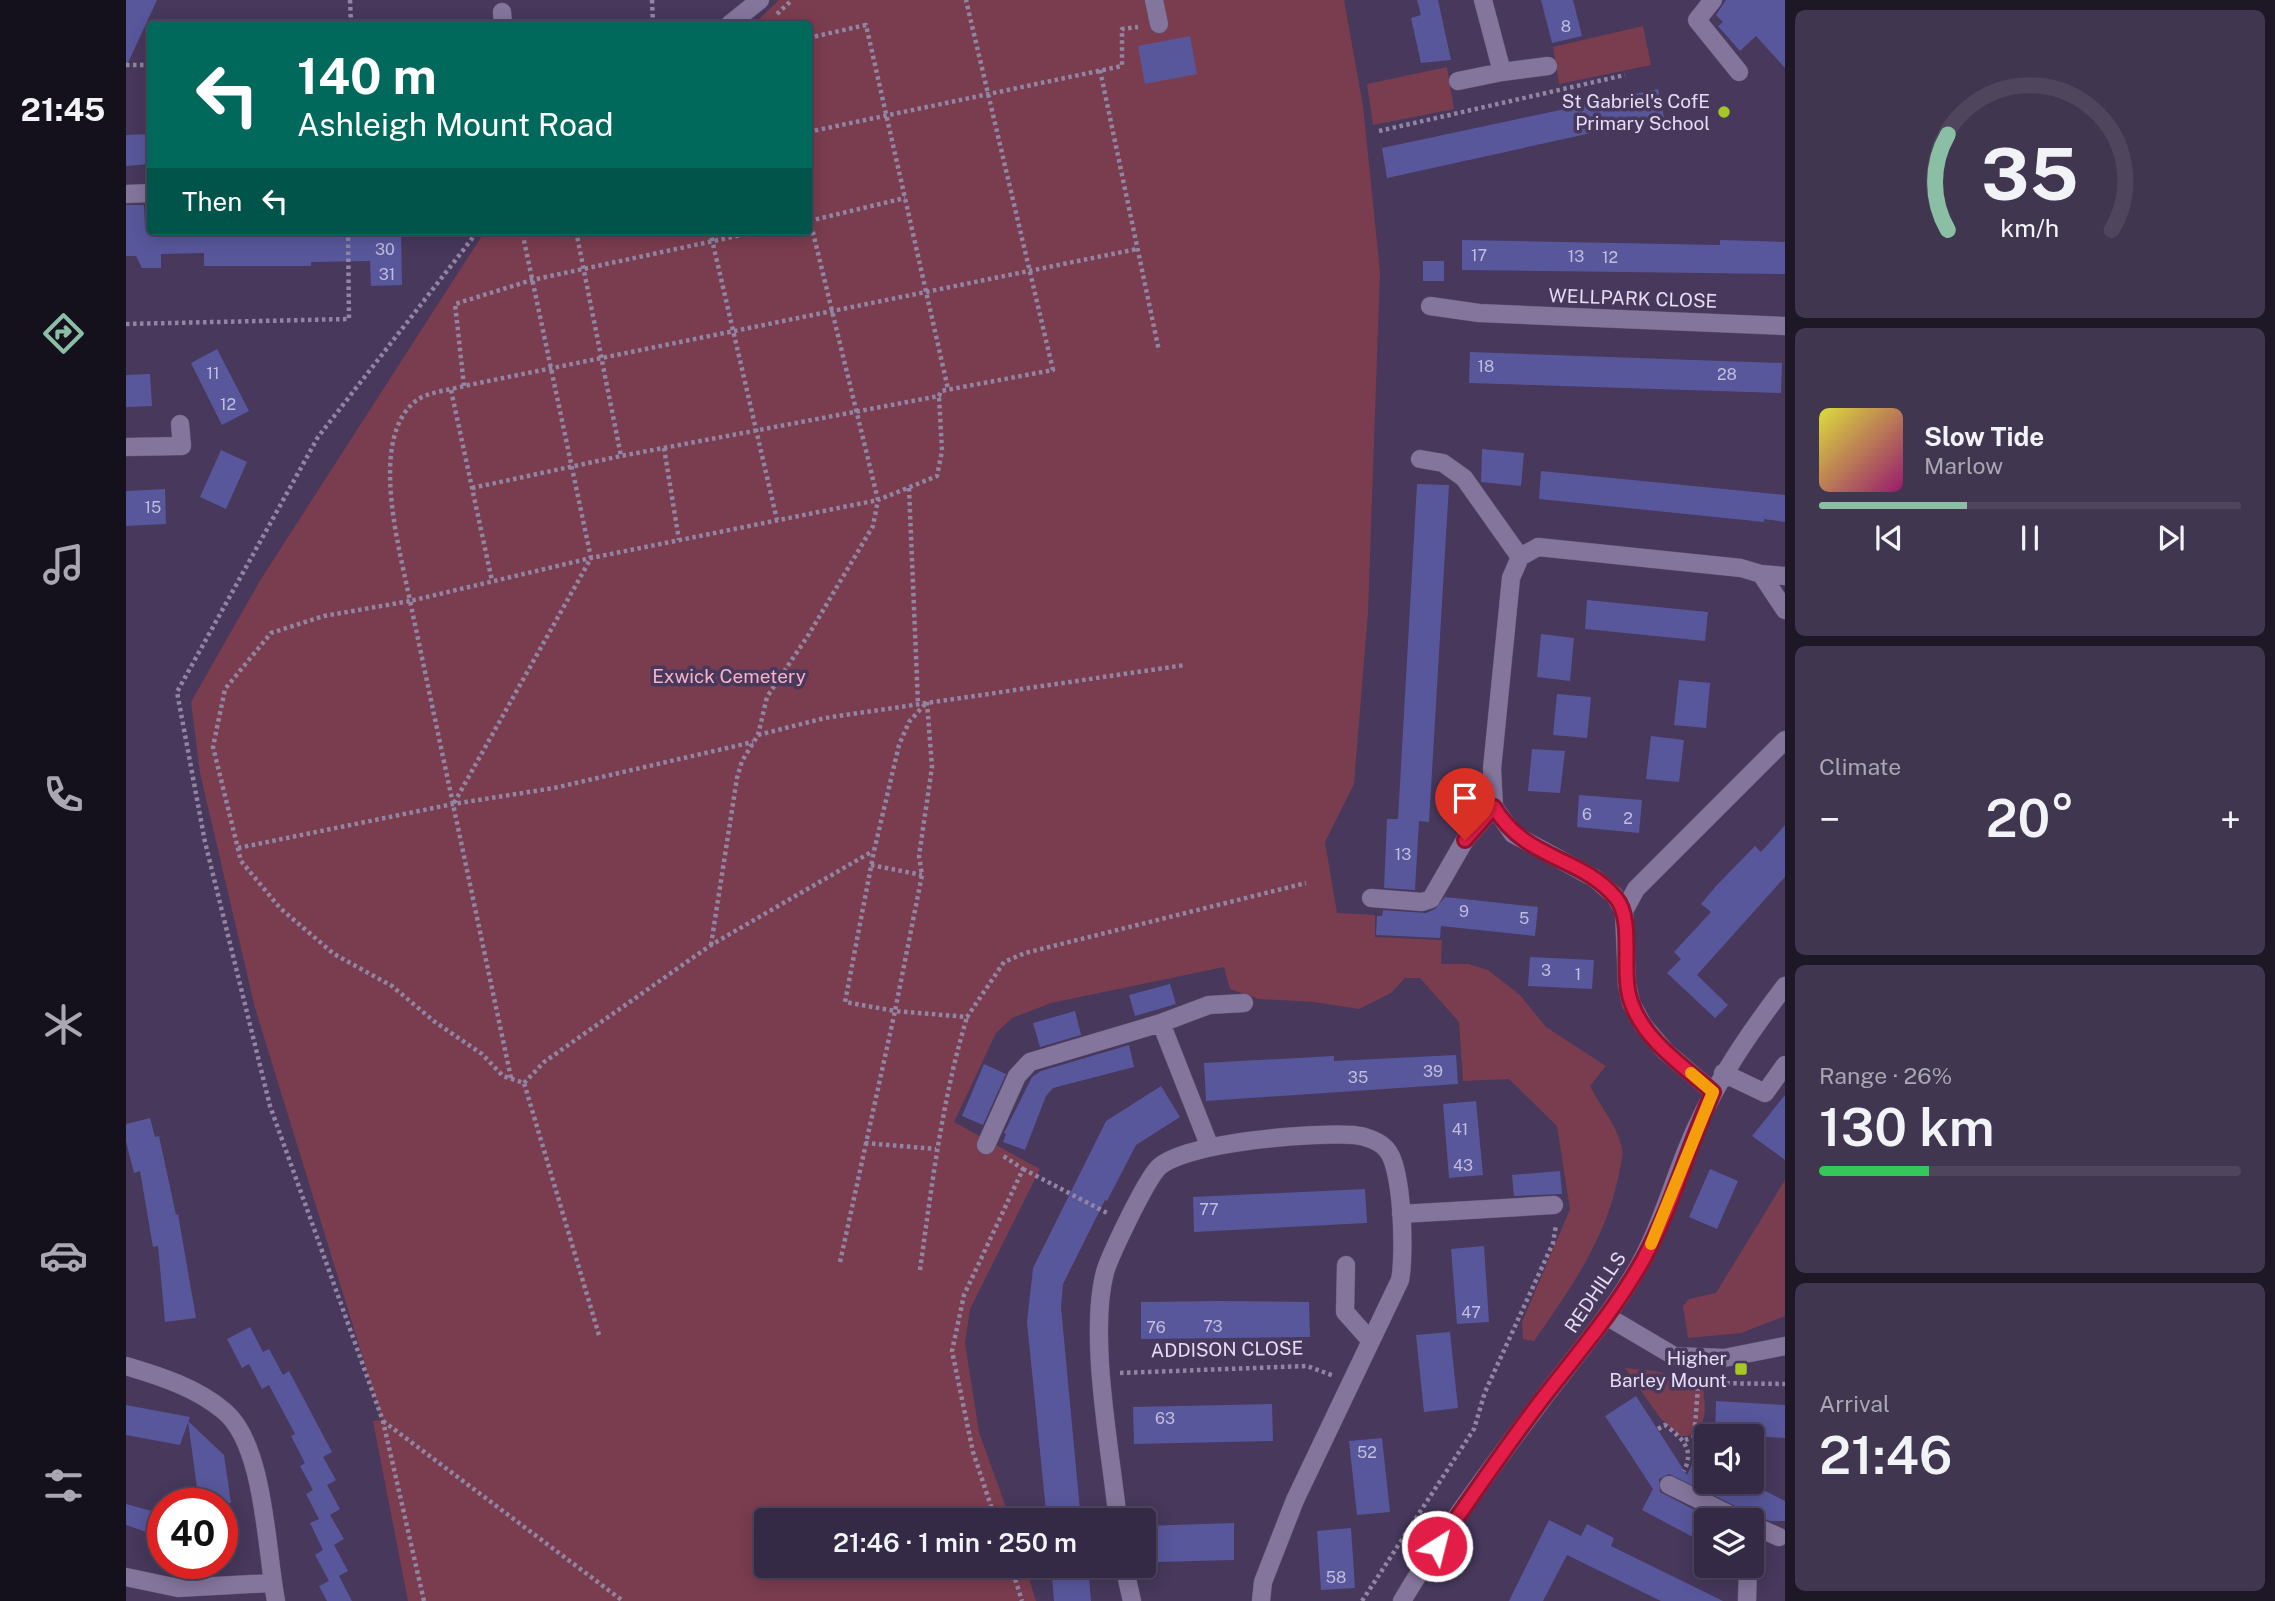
<!DOCTYPE html>
<html lang="en">
<head>
<meta charset="utf-8">
<style>
  :root { --surface:#352a45; --page:#403650; --text:#f1f3f6; --muted:#aaa7b3; --line:#4f465e; --accent:#8abfa5 }
  body { margin:0; font-family:"Public Sans",sans-serif; background:var(--page); color:var(--text); height:100vh; display:flex; flex-direction:column; font-size:26px; white-space:nowrap }
  * { box-sizing:border-box; margin:0 }
  p { font-size:23px; color:var(--muted) }
  .icon { flex:none; width:38px; height:38px; fill:none; stroke:currentColor; stroke-width:2; stroke-linecap:round; stroke-linejoin:round }
  .map { position:relative; flex:1; overflow:hidden }
  .drawer { display:flex; flex-direction:column; gap:10px; padding:10px; background:#1d1726; width:490px }
  .drawer>* { flex:none }
  .top-card { position:absolute; left:21px; top:21px; width:665px; height:214px; border-radius:7px; box-shadow:0 4px 18px #0003,0 0 0 2px var(--line); background:#00695c; color:#fff; overflow:hidden }
  .tools { position:absolute; left:1568px; top:1424px; display:grid; gap:14px }
  .tools a { display:grid; place-items:center; width:70px; height:70px; border-radius:7px; background:var(--surface); box-shadow:0 4px 18px #0003,0 0 0 2px var(--line); font-size:35px }
  .speed { position:absolute; left:21px; top:1488px; display:flex; gap:14px; font-size:35px; font-weight:700; text-align:center }
  .speed>* { display:grid; place-content:center; width:91px; height:91px; border-radius:50%; background:var(--surface); box-shadow:0 4px 18px #0003,0 0 0 2px var(--line); line-height:1 }
  .speed .limit { border:10px solid #d22; background:#fff; color:#111 }
  .pin { position:absolute; display:grid; place-items:center; width:60px; height:60px; color:#fff; margin:-72px -30px; border-radius:50% 50% 50% 0; rotate:-45deg; box-shadow:0 0 7px #0007 }
  .pin .icon { rotate:45deg }
  .me { position:absolute; width:77px; margin:-38px; rotate:36deg; stroke-linejoin:round; filter:drop-shadow(0 0 5px #0008) }
  .turn { display:flex; align-items:center; gap:24px; height:147px; padding:0 35px; font-size:32px }
  .turn .icon { width:91px; height:91px; stroke-width:2.5 }
  .turn b { display:block; font-size:49px; line-height:60px }
  .then { display:flex; align-items:center; height:66px; padding:0 35px; background:#0003; gap:14px; font-size:26px }
  .big { font-size:52px; font-weight:600; line-height:1.1 }
  .drawer .tile { flex:1; display:flex; flex-direction:column; justify-content:center; gap:10px; min-width:0; padding:0 24px; border-radius:10px; background:var(--page) }
  .drawer .dial { align-items:center; gap:0 }
  .dial svg { height:182px; overflow:visible; fill:none; stroke:var(--line); stroke-width:7; stroke-linecap:round; text-anchor:middle }
  .dial text { fill:var(--text); stroke:none }
  .song { display:flex; align-items:center; gap:21px }
  .cover { width:84px; height:84px; border-radius:10px; background:linear-gradient(135deg,hsl(60 70% 55%),hsl(320 70% 35%)) }
  .played { height:7px; border-radius:4px; background:linear-gradient(90deg,var(--accent) 35%,var(--line) 35%) }
  .keys { display:flex; justify-content:space-around; direction:ltr }
  .heat { display:flex; justify-content:space-between; align-items:center; font-size:38px; direction:ltr }
  .charge { height:10px; border-radius:5px; background:linear-gradient(90deg,#34c759 26%,var(--line) 0) }
  .trip { position:absolute; left:628px; top:1508px; width:402px; height:70px; border-radius:7px; background:var(--surface); box-shadow:0 4px 18px #0003,0 0 0 2px var(--line); font-weight:600; line-height:70px; text-align:center }
  main { display:flex; flex:1; min-height:0 }
  .tab-bar { display:flex; flex-direction:column; width:126px; justify-content:space-around; align-items:center; background:#15111c; color:var(--muted) }
  .tab-bar .icon { width:49px; height:49px }
  .tab-bar .current { color:var(--accent) }
  .tab-bar b { font-size:32px; color:var(--text) }
  .map>svg:first-child { display:block }
  .green { fill:#7a3d4f }
  .building { fill:#58579c }
  .lines { fill:none; stroke-linecap:round; stroke-linejoin:round }
  .minor-casing { stroke:#615472; stroke-width:19 }
  .path { stroke:#9185a3; stroke-width:4.5; stroke-dasharray:3.5 3.5; stroke-linecap:butt }
  .minor { stroke:#84759c; stroke-width:18 }
  .route-casing { stroke:#92132f; stroke-width:18 }
  .route { stroke:#e11d48; stroke-width:12 }
  .slow { stroke:#f59e0b; stroke-width:12 }
  .poi-dot { fill:#a5c824; stroke:#47385c; stroke-width:2.5 }
  .labels { text-anchor:middle; dominant-baseline:central; stroke-width:7; stroke-linejoin:round; paint-order:stroke }
  .number-label { font-size:16px; fill:#c2bcdd }
  .poi-label { font-size:19px; fill:#e5ddf3; stroke:#47385c; text-anchor:end }
  .street-label { font-size:19px; fill:#e5ddf3; stroke:#47385c }
  .park-label { font-size:19px; fill:#f9b4c6; stroke:#47385c }
</style>
</head>
<body>
<main>
<nav class="tab-bar">
<b>21:45</b>
<svg class="icon current" aria-label="directions" viewBox="0 0 24 24"><path d="M12 3l9 9-9 9-9-9zM9 14v-3h6M13 9l2 2-2 2"/></svg>
<svg class="icon" aria-label="music" viewBox="0 0 24 24"><path d="M9 18V5l10-2v13"/><circle cx="6" cy="18" r="3"/><circle cx="16" cy="16" r="3"/></svg>
<svg class="icon" aria-label="phone" viewBox="0 0 24 24"><path d="M5 4h4l2 5-3 2q2 4 5 5l2-3 5 2v4C11 20 4 13 5 4z"/></svg>
<svg class="icon" aria-label="climate" viewBox="0 0 24 24"><path d="M12 3v18M4 7l16 10M4 17L20 7"/></svg>
<svg class="icon" aria-label="car" viewBox="0 0 24 24"><path d="M5 17H2v-5l4-1 3-4h7l3 4 3 1v5h-3M9 17h6M6 11h13"/><circle cx="7" cy="17" r="2"/><circle cx="17" cy="17" r="2"/></svg>
<svg class="icon" aria-label="filters" viewBox="0 0 24 24"><path d="M4 7h16M4 17h16"/><circle cx="9" cy="7" r="2"/><circle cx="15" cy="17" r="2"/></svg>
</nav>
<div class="map">
<svg width="1659" height="1601" viewBox="0 0 1659 1601">
  <rect width="100%" height="100%" fill="#47385c"/>
  <path class="green" d="M653,0h565l19,106 17,165 -12,342 -14,171 -29,58 12,71 38,2v22l67,3 -1,24h27l20,6 32,25 26,32 60,39 -16,20c11,22 26,37 32,62 2,8 -2,18 -3,26 -13,65 -48,114 -85,167l-11,-2 -1,-17 48,-113 -13,-83 -48,-47 -46,2 -4,-59 -39,-44h-15l-14,15 -32,16 -45,-7 -55,-3 -29,-10 -6,-22 -173,36 -39,15 -16,15 -42,89 86,47 -70,140 -5,34 14,89 32,89h-245v45h259l11,35h-628l-35,-180 9,-1 -127,-412 -55,-235 -9,-71 70,-123 224,-348h323v-207h-54z
    M1517,26l8,39 -92,19 -6,-37z
    M1321,67l7,42 -81,16 -6,-41z
    M1659,1180v136l-44,17 -53,5 -5,-32 6,-7 27,-6z
    M1499,1368l29,3 48,12c4,19 8,56 -22,53l-19,-17z"/>
  <path class="building" d="M0,0h31l-31,67z
    M1291,0h21l13,60 -30,3 -10,-45 10,-3z
    M1415,0h32l9,36 -30,7z
    M1600,0h59v68l-29,-32 -16,15 -22,-25 5,-4 -7,-7z
    M1064,36l7,38 -52,10 -7,-38z
    M1532,89l6,28 -277,61 -5,-30z
    M24,134v30l-24,2v-31z
    M0,205h18l1,21h5v5h251l1,54 -31,1 -1,-25 -59,1v4h-107v-13l-43,1v14h-19l-6,-12h-10z
    M1336,240l258,5v-5l65,2v32l-323,-4z
    M1297,261h21v20h-21z
    M91,349l32,62 -27,14 -31,-62z
    M1344,352l312,11 -1,30 -312,-10z
    M24,374l2,32 -26,1v-32z
    M1356,449l42,4 -3,33 -40,-4z
    M95,450l26,12 -21,47 -26,-12z
    M1415,471l244,24v27l-21,-3v3l-225,-23z
    M1291,484l32,1 -20,337 -10,-1 -4,69 -31,-2 3,-69h11z
    M39,489l1,35 -40,2v-35z
    M1461,600l121,12 -3,29 -120,-12z
    M1415,634l33,4 -4,43 -33,-4z
    M1553,680l31,3 -4,45 -32,-3z
    M1431,694l34,3 -4,41 -34,-3z
    M1525,736l33,4 -5,42 -33,-3z
    M1406,749l33,2 -5,42 -32,-2z
    M1453,795l63,5 -3,33 -62,-6z
    M1659,825v52l-88,98 31,30 -13,13 -48,-45 14,-14 -7,-7 37,-40 -10,-8 15,-18 39,-40 6,6z
    M1319,897l93,10 -3,29 -94,-10 -1,12 -64,-3 1,-19h5l1,-6 43,3 9,-4z
    M1404,957l64,3 -2,29 -64,-3z
    M1044,984l6,20 -41,12 -6,-21z
    M949,1011l6,24 -41,12 -7,-24z
    M1003,1045l5,22 -81,21 -7,8 -21,54 -22,-8 3,-8 -2,-1 28,-56 9,-6z
    M1330,1055l2,29 -252,17 -2,-38 130,-7v5z
    M858,1064l22,10 -23,51 -21,-9z
    M1035,1086l19,31 -44,28 -29,56 -2,-1 -42,84 -2,23 20,214h-34l-20,-199 6,-54 73,-147z
    M1659,1095v65l-33,-24z
    M1350,1101l7,74 -34,3 -6,-74z
    M24,1118l5,19 4,-1 17,79 2,-1 18,104 -31,4 -7,-76 -5,1 -13,-76 -6,2 -8,-32v-17z
    M1584,1169l28,12 -21,48 -28,-12z
    M1434,1171l2,23 -48,2 -2,-21z
    M1239,1189l2,34 -173,9 -1,-35z
    M1358,1246l5,76 -32,2 -6,-75z
    M1095,1301l88,1 1,35 -169,2v-37z
    M124,1327l13,25 6,-3 14,26 6,-4 43,81 -9,5 13,23 -9,5 13,24 -10,6 14,24 -10,6 14,26 -9,5 13,25h-25l-8,-15 10,-5 -14,-26 8,-5 -13,-27 9,-4 -13,-25 7,-4 -13,-24 5,-3 -14,-27 4,-2 -26,-49 -7,4 -13,-25 -7,4 -15,-29z
    M1324,1332l8,76 -34,4 -8,-77z
    M1510,1396l51,79 19,-38v45h42l37,19v20h-15l-18,-7 -83,-40 -10,5 1,13 56,29h-10v23l-64,-34 11,-21 -48,-73z
    M1590,1401l69,4v33l-70,-4z
    M1146,1404l1,37 -139,3 -1,-37z
    M0,1405l64,12 -10,28 -54,-10z
    M62,1421l36,34 7,48h-32z
    M1256,1438l8,74 -33,3 -8,-74z
    M0,1504l33,9 -7,21 -26,-9z
    M1423,1520l32,16 6,-12 27,14 -3,8 112,55h-62l-94,-46 -24,46h-34z
    M1108,1523v37l-78,2v-6h-12v-30z
    M1225,1528l4,60 -34,2 -4,-59z
    M925,1566h37l3,35h-37z"/>
  <g class="lines">
    <g class="minor-casing">
      <path id="minor" d="M1028,0l5,24
        M1587,0l-16,20 42,52
        M376,12l1,12
        M604,24l30,-24
        M1376,72l46,-6
        M1332,81l44,-9 -19,-72
        M0,194l24,-1
        M1304,306l49,7 306,13
        M0,447l56,-1 -2,-22
        M1294,459l23,4 21,15 56,79
        M1635,574l24,36
        M1245,898l51,4 9,-3 34,-59 29,-33
        M1498,911l12,-22 149,-149
        M1035,1023l48,-18 35,-2
        M1597,1073l42,20 20,-28
        M1587,1092l-48,-41 -22,-26 -12,-22 -4,-19 -3,-73 -10,-16 -20,-17 -81,-44 -19,-27 -2,-38 19,-191 9,-21 18,-10 203,21 20,6 24,2
        M860,1145l31,-69 13,-14 131,-39 48,122
        M1275,1214l153,-9
        M1220,1265l-1,47 25,28
        M1482,1317l66,39 50,2 61,-12
        M0,1366c34,10 71,22 98,45 41,34 42,139 52,190
        M1543,1485l74,36
        M992,1521c-7,-69 -30,-184 -13,-249 6,-19 40,-90 53,-104 25,-26 158,-36 196,-33 11,1 26,6 33,15 16,18 18,106 13,130l-105,220 -32,82 -2,19
        M1626,1525l27,12
        M998,1566l8,35
        M0,1577l52,11 94,-5
        M1276,1601c41,-69 91,-136 140,-201 31,-41 64,-79 91,-124 28,-46 40,-97 62,-146 24,-53 55,-98 90,-144
        M1621,1601l1,-35"/>
    </g>
    <path class="path" d="M224,0l1,24
      M526,0l1,24
      M651,14l15,-14
      M682,38l58,-13 82,364
      M0,65h24
      M974,70l59,281
      M1253,131l246,-56
      M682,132l314,-66v-37l16,-2
      M683,221l96,-23
      M450,231l45,225
      M584,231l67,289
      M0,324l223,-5 -1,-88
      M338,386l-9,-82 77,-24 228,-49
      M325,390l41,191
      M538,448l15,92
      M346,488l149,-32 318,-60 2,-5 112,-21 -87,-370
      M783,488l9,216
      M801,702l5,65 -13,89 3,19 -27,136 72,6 37,-55 21,-9 281,-70
      M632,735l67,-17 360,-53
      M328,803l137,-245 -69,-327
      M112,848l215,-44 101,-16 199,-46
      M745,865l51,10
      M585,945l26,-167 5,-17 16,-26 9,-38 42,-63 64,-108 5,-26 59,-24 5,-25 -3,-55
      M385,1078l-101,-477 181,-43 287,-58 -70,-288
      M398,1083l20,-21 167,-117 162,-94
      M739,1143l71,6
      M897,1169l86,45
      M714,1262l55,-251 -50,-9 29,-151 25,-106 10,-23 18,-20
      M794,1270c12,-86 22,-170 47,-253
      M473,1335l-75,-252 -21,-7 -21,-22 -47,-32 -43,-36 -58,-32 -54,-46 -39,-47 -28,-114 12,-58 46,-56 53,-17 86,-15c-10,-51 -43,-164 7,-201 11,-8 33,-10 47,-14l673,-137
      M994,1373l187,-7 27,10
      M1583,1377l3,6 73,1
      M257,1421l240,180
      M1532,1429l7,-4c17,13 30,24 19,46
      M1559,1440l9,-3 4,-49 14,-5
      M870,1521l-23,-69 -21,-101 12,-56 59,-126 -21,-14
      M885,1566l11,35
      M298,1601l-41,-180 -113,-315 -65,-264 -28,-150 141,-255 160,-206
      M1236,1601l112,-172 11,-37 68,-149 3,-18"/>
    <use href="#minor" class="minor"/>
  </g>
  <g class="lines">
    <g class="route-casing">
      <path id="route" d="M1311,1546c35,-49 69,-100 106,-148 35,-45 72,-88 100,-138 29,-53 45,-113 70,-168 -30,-26 -69,-52 -82,-90 -11,-31 4,-81 -15,-104 -36,-43 -90,-37 -122,-91l-29,33"/>
    </g>
    <use href="#route" class="route"/>
    <path class="slow" d="M1525,1244l62,-152 -22,-19"/>
  </g>
  <g class="poi-dot">
    <circle cx="1598" cy="112" r="7"/>
    <rect x="1608" y="1362" width="14" height="14" rx="3.5"/>
  </g>
  <g class="labels">
    <g class="number-label">
      <text x="1440" y="26">8</text>
      <text x="259" y="249">30</text>
      <text x="1353" y="255">17</text>
      <text x="1450" y="256">13</text>
      <text x="1484" y="257">12</text>
      <text x="261" y="274">31</text>
      <text x="1360" y="366">18</text>
      <text x="87" y="373">11</text>
      <text x="1601" y="374">28</text>
      <text x="102" y="404">12</text>
      <text x="27" y="507">15</text>
      <text x="1461" y="814">6</text>
      <text x="1502" y="818">2</text>
      <text x="1277" y="854">13</text>
      <text x="1338" y="911">9</text>
      <text x="1398" y="918">5</text>
      <text x="1420" y="970">3</text>
      <text x="1452" y="974">1</text>
      <text x="1307" y="1071">39</text>
      <text x="1232" y="1077">35</text>
      <text x="1334" y="1129">41</text>
      <text x="1337" y="1165">43</text>
      <text x="1083" y="1209">77</text>
      <text x="1345" y="1312">47</text>
      <text x="1087" y="1326">73</text>
      <text x="1030" y="1327">76</text>
      <text x="1039" y="1418">63</text>
      <text x="1241" y="1452">52</text>
      <text x="1210" y="1577">58</text>
    </g>
    <g class="poi-label">
      <text x="1584" y="101">St Gabriel's CofE<tspan x="1584" dy="22">Primary School</tspan></text>
      <text x="1601" y="1358">Higher<tspan x="1601" dy="22">Barley Mount</tspan></text>
    </g>
    <g class="street-label">
      <text transform="translate(1507 298) rotate(2)">WELLPARK CLOSE</text>
      <text transform="translate(1469 1292) rotate(-56)">REDHILLS</text>
      <text transform="translate(1101 1349) rotate(-1)">ADDISON CLOSE</text>
    </g>
    <g class="park-label">
      <text x="603" y="676">Exwick Cemetery</text>
    </g>
  </g>
</svg>
<div class="tools">
<a><svg class="icon" aria-label="sound" viewBox="0 0 24 24"><path d="M4 9h4l5-4v14l-5-4H4zM17 9q2 3 0 6"/></svg></a>
<a><svg class="icon" aria-label="layers" viewBox="0 0 24 24"><path d="M12 4l9 5-9 5-9-5zM3 14l9 5 9-5"/></svg></a>
</div>
<div class="speed"><div class="limit">40</div></div>
<div class="pin" style="left:1339px;top:840px;background:#d93025"><svg class="icon" aria-label="arrive" viewBox="0 0 24 24"><path d="M6 21V4h12l-3 4 3 4H6"/></svg></div>
<svg class="me" style="left:1311px;top:1546px" viewBox="-20 -20 40 40"><circle r="17" fill="#e11d48" stroke="#fff" stroke-width="3"/><path d="M0-11L8 9 0 5-8 9z" fill="#fff"/></svg>
<div class="trip">21:46 · 1 min · 250 m</div>
<div class="top-card">
<div class="turn"><svg class="icon" aria-label="left" viewBox="0 0 24 24"><path d="M17 20v-9H6M10 6l-5 5 5 5"/></svg><div><b>140 m</b>Ashleigh Mount Road</div></div>
<div class="then">Then<svg class="icon" aria-label="left" viewBox="0 0 24 24"><path d="M17 20v-9H6M10 6l-5 5 5 5"/></svg></div>
</div>
</div>
<section class="drawer">
<div class="tile dial"><svg viewBox="0 0 100 80">
<path d="M14 69A42 42 0 1 1 86 69"/>
<path d="M14 69A42 42 0 0 1 14 27" stroke="#8abfa5"/>
<text x="50" y="56" font-size="32" font-weight="700">35</text>
<text x="50" y="72" font-size="11">km/h</text>
</svg></div>
<div class="tile">
<div class="song"><i class="cover"></i><div><b>Slow Tide</b><p>Marlow</p></div></div>
<div class="played"></div>
<div class="keys"><svg class="icon" aria-label="previous" viewBox="0 0 24 24"><path d="M18 5L8 12l10 7zM5 5v14"/></svg><svg class="icon" aria-label="pause" viewBox="0 0 24 24"><path d="M8 5v14M16 5v14"/></svg><svg class="icon" aria-label="next" viewBox="0 0 24 24"><path d="M6 5l10 7-10 7zM19 5v14"/></svg></div>
</div>
<div class="tile"><p>Climate</p>
<div class="heat"><a>−</a><b class="big">20°</b><a>+</a></div>
</div>
<div class="tile"><p>Range · 26%</p><b class="big">130 km</b><div class="charge"></div></div>
<div class="tile"><p>Arrival</p><b class="big">21:46</b></div>
</section>
</main>
</body>
</html>
